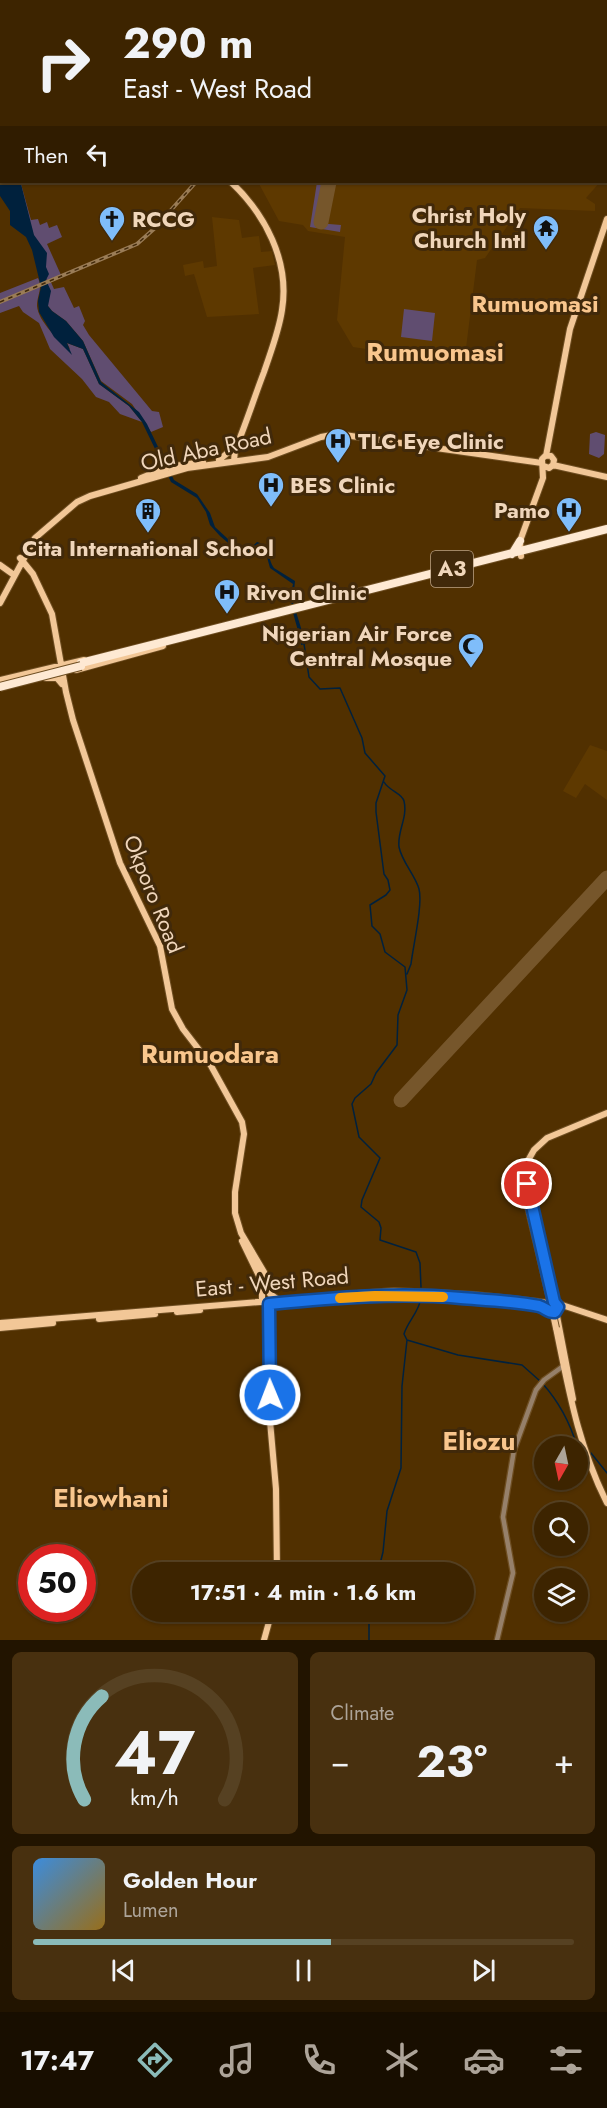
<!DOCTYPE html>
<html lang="en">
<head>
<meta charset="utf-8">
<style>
  :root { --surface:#3d2400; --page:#48300f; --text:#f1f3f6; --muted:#ada499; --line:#564122; --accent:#8bbbb9 }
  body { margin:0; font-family:Jost,sans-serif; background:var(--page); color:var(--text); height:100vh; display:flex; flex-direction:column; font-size:22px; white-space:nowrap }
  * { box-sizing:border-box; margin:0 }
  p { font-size:20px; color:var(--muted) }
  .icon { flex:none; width:33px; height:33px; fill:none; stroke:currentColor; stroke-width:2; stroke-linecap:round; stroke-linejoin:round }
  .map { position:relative; height:1640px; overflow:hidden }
  .panel { display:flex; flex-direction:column; gap:12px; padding:12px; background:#221400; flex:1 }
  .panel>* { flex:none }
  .hud { position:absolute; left:0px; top:0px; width:608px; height:183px; box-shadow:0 2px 4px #0004,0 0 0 2px var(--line); background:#3d2400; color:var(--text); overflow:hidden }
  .needle { width:39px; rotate:189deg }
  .buttons { position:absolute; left:534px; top:1436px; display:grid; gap:12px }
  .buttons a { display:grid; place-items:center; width:54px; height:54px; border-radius:50%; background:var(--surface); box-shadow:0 2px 4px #0004,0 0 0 2px var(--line); font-size:30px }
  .speed { position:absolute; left:18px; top:1544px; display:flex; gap:12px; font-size:30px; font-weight:700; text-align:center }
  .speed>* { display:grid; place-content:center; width:78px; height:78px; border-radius:50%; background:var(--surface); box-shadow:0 2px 4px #0004,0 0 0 2px var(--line); line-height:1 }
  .speed .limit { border:9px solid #d22; background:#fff; color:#111 }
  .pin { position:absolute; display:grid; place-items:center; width:51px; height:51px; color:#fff; margin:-26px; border:3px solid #fff; border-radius:50%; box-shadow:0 2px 6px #0007 }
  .me { position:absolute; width:66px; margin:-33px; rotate:359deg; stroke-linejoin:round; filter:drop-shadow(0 0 4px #0008) }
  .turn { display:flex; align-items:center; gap:21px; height:126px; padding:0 24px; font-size:27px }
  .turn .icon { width:78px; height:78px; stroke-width:2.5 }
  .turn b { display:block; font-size:42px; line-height:51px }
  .then { display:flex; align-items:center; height:57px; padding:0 24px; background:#0003; gap:12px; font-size:22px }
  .big { font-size:45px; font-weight:700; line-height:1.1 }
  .panel .widget { flex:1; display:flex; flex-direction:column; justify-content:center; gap:9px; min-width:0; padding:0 21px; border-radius:9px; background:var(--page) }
  .panel .dial { align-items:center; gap:0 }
  .dial svg { height:156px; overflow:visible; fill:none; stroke:var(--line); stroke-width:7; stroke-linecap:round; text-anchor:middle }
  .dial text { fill:var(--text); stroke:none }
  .song { display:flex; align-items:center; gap:18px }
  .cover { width:72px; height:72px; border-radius:9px; background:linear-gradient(135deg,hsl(210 70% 55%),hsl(40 70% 35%)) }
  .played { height:6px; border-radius:3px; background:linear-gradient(90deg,var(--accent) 55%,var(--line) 55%) }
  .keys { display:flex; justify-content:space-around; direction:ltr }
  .heat { display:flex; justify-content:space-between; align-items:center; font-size:33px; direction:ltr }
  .panel .tiles { flex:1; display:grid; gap:12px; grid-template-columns:1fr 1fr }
  .widget:last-child { grid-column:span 2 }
  .trip { position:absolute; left:132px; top:1562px; width:342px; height:60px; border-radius:30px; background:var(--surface); box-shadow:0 2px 4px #0004,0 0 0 2px var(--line); font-weight:700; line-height:60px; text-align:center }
  .tab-bar { display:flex; height:96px; justify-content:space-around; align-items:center; background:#180e00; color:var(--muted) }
  .tab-bar .icon { width:42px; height:42px }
  .tab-bar .current { color:var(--accent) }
  .tab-bar b { font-size:27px; color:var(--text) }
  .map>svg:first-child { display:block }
  .built { fill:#5e3900 }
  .green { fill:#604d70 }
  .water { fill:#00213d }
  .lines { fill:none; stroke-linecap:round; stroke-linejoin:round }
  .stream { stroke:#00213d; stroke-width:1.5 }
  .runway { stroke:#76562b; stroke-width:15 }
  .minor-casing { stroke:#6e4e22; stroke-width:7 }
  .major-casing { stroke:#6e4e22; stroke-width:8 }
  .highway-casing { stroke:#6e4e22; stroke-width:10 }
  .minor { stroke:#96806a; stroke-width:4.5 }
  .major { stroke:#f2c797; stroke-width:6 }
  .highway { stroke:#fee9d3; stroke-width:8 }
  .rail-casing { stroke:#9a7c56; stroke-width:4 }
  .rail { stroke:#41290a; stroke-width:1.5; stroke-dasharray:4.5; stroke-linecap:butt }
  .major-bridge-casing { stroke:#6e4e22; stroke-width:8; stroke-linecap:butt }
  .highway-bridge-casing { stroke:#6e4e22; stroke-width:10; stroke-linecap:butt }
  .major-bridge { stroke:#f2c797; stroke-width:6 }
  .highway-bridge { stroke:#fee9d3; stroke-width:8 }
  .route-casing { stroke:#114b97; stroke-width:15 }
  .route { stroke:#1a73e8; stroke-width:10 }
  .slow { stroke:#f59e0b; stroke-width:10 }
  .labels { text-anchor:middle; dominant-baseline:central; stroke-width:6; stroke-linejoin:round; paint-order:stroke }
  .shield { fill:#41290a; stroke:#bca286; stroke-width:1.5 }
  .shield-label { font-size:21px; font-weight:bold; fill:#f0d6bb }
  .poi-label { font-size:22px; font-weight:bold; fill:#f0d6bb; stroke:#41290a; text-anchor:start }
  .street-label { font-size:22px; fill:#f0d6bb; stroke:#41290a }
  .neighbourhood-label { font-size:24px; font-weight:bold; fill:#f9c68d; stroke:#41290a }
  .quarter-label { font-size:26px; font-weight:bold; fill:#f9c68d; stroke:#41290a }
</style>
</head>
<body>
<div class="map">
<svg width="607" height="1640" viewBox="0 0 607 1640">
  <rect width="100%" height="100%" fill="#513000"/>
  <path class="built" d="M258,182h342l-14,16 9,6v7l-75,-3 -35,50 -8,2 -13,104 -111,-17 -16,-27 8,-83 -37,-6 -5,-6 -24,-4z
    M212,217l27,3 3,18 17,-2 2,16 11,-1 3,14 -22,3 6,46 -52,3 -13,-43 -9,2 -2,-11 20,-4 1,7 13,-2z
    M590,745l17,6v49l-22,-16 -9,14 -13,-7z"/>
  <path class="green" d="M18,182l3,2 10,36 7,-1 2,6 7,-3 2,6 8,-3 5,12 -15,7 14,31 -11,5 4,9 10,-2 10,21 5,-2 6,15 -2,4 6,10 63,76 7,1 4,15 -12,5 -19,-28 -31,-23 -18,-40 -17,-20 -14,-10 -4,-5v-21z
    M317,182h9l-9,41 24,2 -1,7 -30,-5z
    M38,278c5,11 -1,17 -1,28 1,15 22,35 33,43l-3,-6 16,6 16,35 30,22 13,16 -22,-8 -11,-12 -13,-5 -14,-18 -32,-30 -11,-26 -16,-11 -4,-6 -19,7v-20z
    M404,309l31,4 -3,28 -31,-4z
    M596,432l9,3 -1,19 -5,4 -10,-4 1,-20z"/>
  <path class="water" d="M0,157l2,25h16l3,2 13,51 13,18 -1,14 3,7 -3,6 5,11 -3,15 4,5 14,10 17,20 18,41 38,30 8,12 27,56 23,14 13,19 5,14 26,24h6l10,-9c14,3 10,16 17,26l21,13 -2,21 13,42 -5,1c-3,-22 -14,-38 -8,-61l-23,-16 -5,-18 -6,-5 -10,9h-8l-21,-18 -10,-11 -4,-13 -9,-14 -26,-16 -29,-60 -13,-16 -30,-22 -16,-35 -16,-6 5,12 -18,-18 -15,-25 -1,-11 3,-14 -9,-37 -6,-13 -16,-12v-14l-10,-15z"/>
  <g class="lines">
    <path class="stream" d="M304,644l5,33 11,12 20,-1 22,50 3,15 20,23 -9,27v9l8,62 4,6 2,10 -4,5 -16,10 2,21 8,8 5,18 20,15 2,23 -9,25 -1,30 -21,28 -5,11 -16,14 -3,6 7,33 21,21 -18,42 -1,7 18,15 2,6 -1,12 36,12 4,11 1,24
      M384,782c5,9 18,11 20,19 4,17 -7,30 -5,46 3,15 16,28 20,42 4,16 -6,57 -8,75l-4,10
      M421,1298c-2,14 -13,23 -17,36l3,6 51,15 64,10 18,16
      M543,1384c16,18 27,39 34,62
      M578,1447l5,5
      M591,1453l16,20
      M378,1572l5,-20 4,-41 14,-43 1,-82 5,-46
      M369,1640v-29"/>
    <path class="runway" d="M321,222l8,-40
      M401,1100l206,-222"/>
    <g class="minor-casing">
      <path id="minor" d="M340,2l1,-2
        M497,1640l16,-67 -10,-56 11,-67 22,-60 8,-10 18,-13"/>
    </g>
    <g class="major-casing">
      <path id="major" d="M141,0v2
        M231,182c34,32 59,79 51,128 -3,21 -11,41 -18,62 -10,26 -18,52 -29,78l-1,11
        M546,456l24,-127 37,-110
        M219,460l17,-14
        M553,465l54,12
        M141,478l27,-11 35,-5
        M521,556l-1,-15 23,-63 -1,-19 4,-4 5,1 3,4 -1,5 -4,3 -5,-2
        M20,558l13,16 19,40 14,78 7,28 47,143 40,83 12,63 11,20 27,35 32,58 2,12 -9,58v21l6,20 23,39 6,22 7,5
        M0,565l14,10
        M0,603l35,-65 42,-36 13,-6 97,-28 81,-11 53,-20 16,-3 205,29
        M76,670l87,-24
        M46,678h11l5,6
        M0,680l84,-20
        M536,1227l18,75
        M242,1241l20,41v19
        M548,1291l-24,-101 1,-24 9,-16 13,-12 60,-25
        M380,1296h29
        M546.5 1307a5.5 5.5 0 1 1 11 0a5.5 5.5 0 1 1-11 0Z
        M556,1303l51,17
        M269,1304l1,117 6,68 1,83
        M556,1311l17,88
        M177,1312l23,-2
        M99,1319l56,-5
        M0,1323l394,-32 81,4 73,8
        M0,1328l53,-5
        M556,1328c13,63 22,117 51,175
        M264,1640l8,-29"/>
    </g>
    <g class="highway-casing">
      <path id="highway" d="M512,554l8,-13
        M81,663l526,-134"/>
    </g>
    <use href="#minor" class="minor"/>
    <use href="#major" class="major"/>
    <use href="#highway" class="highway"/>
    <g class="rail-casing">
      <path id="rail" d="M351,2l1,-2
        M0,302l137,-58 18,-16 41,-46"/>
    </g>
    <use href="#rail" class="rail"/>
    <g class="major-bridge-casing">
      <path id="major-bridge" d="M548,1291l8,37"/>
    </g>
    <g class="highway-bridge-casing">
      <path id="highway-bridge" d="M0,687l81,-21"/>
    </g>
    <use href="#major-bridge" class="major-bridge"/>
    <use href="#highway-bridge" class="highway-bridge"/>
  </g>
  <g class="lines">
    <g class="route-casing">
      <path id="route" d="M270,1395l-1,-91c64,-6 128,-12 192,-6 26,2 53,3 78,8 7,2 9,7 16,6l3,-5 -4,-5 -27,-118"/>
    </g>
    <use href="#route" class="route"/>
    <path class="slow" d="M340,1298l35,-2 68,1"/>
  </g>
  <defs>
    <g id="church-pin" transform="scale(1.35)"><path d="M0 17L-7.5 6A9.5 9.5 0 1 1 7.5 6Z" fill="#7fbdfa" stroke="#41290a"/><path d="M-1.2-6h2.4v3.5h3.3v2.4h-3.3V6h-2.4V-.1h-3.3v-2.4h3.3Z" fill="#111"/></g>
    <g id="temple-pin" transform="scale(1.35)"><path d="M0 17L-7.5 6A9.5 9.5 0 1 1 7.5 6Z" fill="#7fbdfa" stroke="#41290a"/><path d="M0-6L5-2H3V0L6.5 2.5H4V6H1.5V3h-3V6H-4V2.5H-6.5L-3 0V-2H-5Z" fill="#111"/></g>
    <g id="hospital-pin" transform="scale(1.35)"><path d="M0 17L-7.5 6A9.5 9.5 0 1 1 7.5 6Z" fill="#7fbdfa" stroke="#41290a"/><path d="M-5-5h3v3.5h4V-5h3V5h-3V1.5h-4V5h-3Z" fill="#111"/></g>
    <g id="building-pin" transform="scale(1.35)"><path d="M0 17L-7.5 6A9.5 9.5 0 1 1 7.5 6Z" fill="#7fbdfa" stroke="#41290a"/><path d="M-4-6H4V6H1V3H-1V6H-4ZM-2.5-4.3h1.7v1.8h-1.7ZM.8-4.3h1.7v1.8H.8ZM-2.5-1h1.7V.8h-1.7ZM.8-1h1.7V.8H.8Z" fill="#111"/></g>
    <g id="mosque-pin" transform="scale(1.35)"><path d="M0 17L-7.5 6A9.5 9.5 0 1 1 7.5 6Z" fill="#7fbdfa" stroke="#41290a"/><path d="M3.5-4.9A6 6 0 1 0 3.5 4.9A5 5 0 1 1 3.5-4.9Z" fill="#111"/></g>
  </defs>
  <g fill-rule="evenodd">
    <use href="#church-pin" x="112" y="219"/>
    <use href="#temple-pin" x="546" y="228"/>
    <use href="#hospital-pin" x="338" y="441"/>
    <use href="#hospital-pin" x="271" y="485"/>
    <use href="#hospital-pin" x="569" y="510"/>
    <use href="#building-pin" x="148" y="511"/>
    <use href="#hospital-pin" x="227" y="592"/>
    <use href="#mosque-pin" x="471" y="646"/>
  </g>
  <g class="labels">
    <rect class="shield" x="431" y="551" width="42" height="36" rx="4.5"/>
    <g class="shield-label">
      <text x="452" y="569">A3</text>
    </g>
    <g class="poi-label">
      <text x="526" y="215" text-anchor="end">Christ Holy<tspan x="526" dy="25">Church Intl</tspan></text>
      <text x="132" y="219">RCCG</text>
      <text x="358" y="441">TLC Eye Clinic</text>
      <text x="290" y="485">BES Clinic</text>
      <text x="550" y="510" text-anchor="end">Pamo</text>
      <text x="148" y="548" text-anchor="middle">Cita International School</text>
      <text x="246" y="592">Rivon Clinic</text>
      <text x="452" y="633" text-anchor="end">Nigerian Air Force<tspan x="452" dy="25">Central Mosque</tspan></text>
    </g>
    <g class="street-label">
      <text transform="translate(206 449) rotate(-12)">Old Aba Road</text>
      <text transform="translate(154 894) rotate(68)">Okporo Road</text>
      <text transform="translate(272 1282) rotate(-5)">East - West Road</text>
    </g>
    <g class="neighbourhood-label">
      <text x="535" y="303">Rumuomasi</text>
    </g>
    <g class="quarter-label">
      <text x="435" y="352">Rumuomasi</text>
      <text x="210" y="1054">Rumuodara</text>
      <text x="479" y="1441">Eliozu</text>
      <text x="111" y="1498">Eliowhani</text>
    </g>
  </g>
</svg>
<div class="buttons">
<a><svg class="needle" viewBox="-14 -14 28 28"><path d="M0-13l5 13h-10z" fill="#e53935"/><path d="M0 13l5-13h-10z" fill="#ada499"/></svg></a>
<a><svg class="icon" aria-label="search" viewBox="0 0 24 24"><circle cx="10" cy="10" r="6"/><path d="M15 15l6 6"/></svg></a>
<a><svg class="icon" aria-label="layers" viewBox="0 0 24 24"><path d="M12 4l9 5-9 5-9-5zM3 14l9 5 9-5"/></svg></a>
</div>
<div class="speed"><div class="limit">50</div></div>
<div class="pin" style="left:527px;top:1184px;background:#d93025"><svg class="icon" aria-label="arrive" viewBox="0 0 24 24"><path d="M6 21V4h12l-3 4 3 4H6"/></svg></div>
<svg class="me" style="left:270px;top:1395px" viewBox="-20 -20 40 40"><circle r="17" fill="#1a73e8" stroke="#fff" stroke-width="3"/><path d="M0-11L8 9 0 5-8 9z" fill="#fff"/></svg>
<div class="trip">17:51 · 4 min · 1.6 km</div>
<div class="hud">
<div class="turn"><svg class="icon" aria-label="right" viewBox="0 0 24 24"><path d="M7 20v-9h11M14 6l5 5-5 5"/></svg><div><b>290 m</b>East - West Road</div></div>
<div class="then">Then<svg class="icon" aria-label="left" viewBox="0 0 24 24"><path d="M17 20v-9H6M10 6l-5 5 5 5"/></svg></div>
</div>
</div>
<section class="panel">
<div class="tiles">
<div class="widget dial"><svg viewBox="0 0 100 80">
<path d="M14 69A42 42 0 1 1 86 69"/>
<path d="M14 69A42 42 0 0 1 23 16" stroke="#8bbbb9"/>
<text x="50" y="56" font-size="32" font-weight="700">47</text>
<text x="50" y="72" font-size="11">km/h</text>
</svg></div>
<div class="widget"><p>Climate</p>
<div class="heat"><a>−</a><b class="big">23°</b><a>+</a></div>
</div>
<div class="widget">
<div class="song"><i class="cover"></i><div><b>Golden Hour</b><p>Lumen</p></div></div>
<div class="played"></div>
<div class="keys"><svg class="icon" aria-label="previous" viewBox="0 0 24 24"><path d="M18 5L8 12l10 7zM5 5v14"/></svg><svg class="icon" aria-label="pause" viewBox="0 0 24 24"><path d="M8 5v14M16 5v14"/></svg><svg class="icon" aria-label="next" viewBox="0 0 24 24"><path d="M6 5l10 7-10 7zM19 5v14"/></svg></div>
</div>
</div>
</section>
<nav class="tab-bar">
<b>17:47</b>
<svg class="icon current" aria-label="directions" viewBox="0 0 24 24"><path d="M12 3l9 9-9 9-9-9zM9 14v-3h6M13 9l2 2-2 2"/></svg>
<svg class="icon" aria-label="music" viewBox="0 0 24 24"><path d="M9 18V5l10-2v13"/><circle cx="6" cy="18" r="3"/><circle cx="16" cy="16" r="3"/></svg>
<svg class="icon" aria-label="phone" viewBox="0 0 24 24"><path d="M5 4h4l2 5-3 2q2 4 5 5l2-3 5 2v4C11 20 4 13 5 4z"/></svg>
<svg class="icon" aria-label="climate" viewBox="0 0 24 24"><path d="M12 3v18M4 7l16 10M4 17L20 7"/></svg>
<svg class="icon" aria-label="car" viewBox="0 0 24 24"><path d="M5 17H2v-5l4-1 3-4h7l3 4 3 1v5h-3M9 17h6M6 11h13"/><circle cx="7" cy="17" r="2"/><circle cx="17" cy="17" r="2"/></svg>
<svg class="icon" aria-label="filters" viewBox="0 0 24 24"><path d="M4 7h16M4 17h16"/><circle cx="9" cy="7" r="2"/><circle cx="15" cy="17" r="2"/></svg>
</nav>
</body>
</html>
